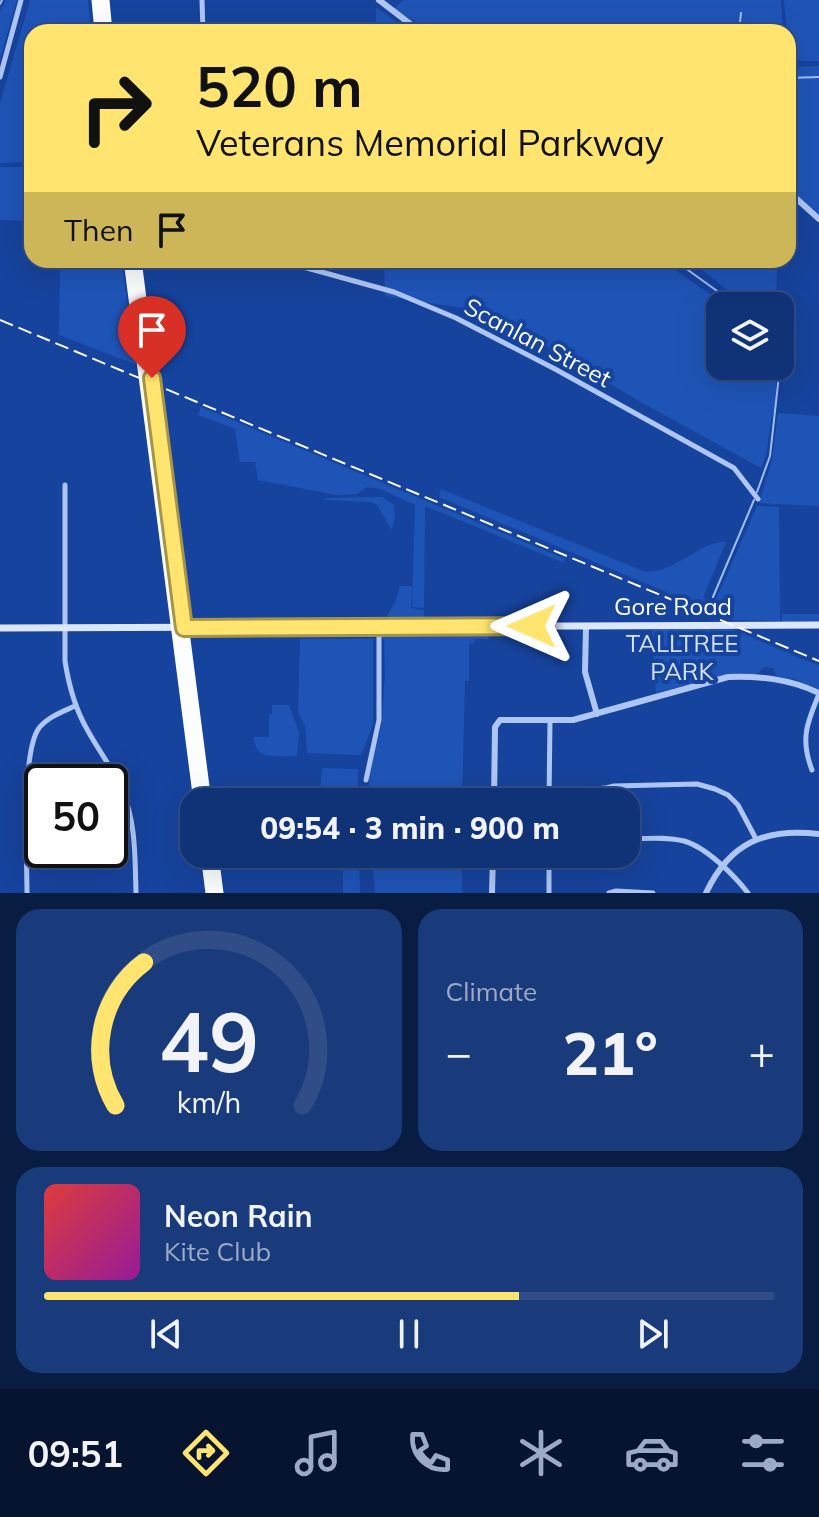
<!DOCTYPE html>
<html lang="en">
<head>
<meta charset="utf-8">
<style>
  :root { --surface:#103276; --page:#193a7b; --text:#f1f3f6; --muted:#9caac5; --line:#304d88; --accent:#ffe46f }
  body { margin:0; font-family:Mulish,sans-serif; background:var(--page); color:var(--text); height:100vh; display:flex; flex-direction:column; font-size:30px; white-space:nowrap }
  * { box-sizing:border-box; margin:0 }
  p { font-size:26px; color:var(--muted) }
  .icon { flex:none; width:44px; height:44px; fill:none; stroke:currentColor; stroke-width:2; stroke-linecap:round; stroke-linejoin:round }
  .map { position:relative; height:893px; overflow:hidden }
  .sheet { display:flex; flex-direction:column; gap:16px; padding:16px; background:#091c41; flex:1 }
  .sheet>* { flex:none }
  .top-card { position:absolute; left:24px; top:24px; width:772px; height:244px; border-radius:24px; box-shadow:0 8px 32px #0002,0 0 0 2px var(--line); background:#ffe46f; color:#111; overflow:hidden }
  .buttons { position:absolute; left:706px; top:292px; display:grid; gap:16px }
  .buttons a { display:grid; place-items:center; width:88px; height:88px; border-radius:16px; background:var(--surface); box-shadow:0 8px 32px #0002,0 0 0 2px var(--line); font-size:40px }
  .speed { position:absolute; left:24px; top:764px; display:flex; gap:16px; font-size:40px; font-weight:700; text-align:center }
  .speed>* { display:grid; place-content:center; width:104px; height:104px; border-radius:50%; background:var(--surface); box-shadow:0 8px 32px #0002,0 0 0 2px var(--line); line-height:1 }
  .speed .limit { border:4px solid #111; border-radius:12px; background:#fff; color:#111 }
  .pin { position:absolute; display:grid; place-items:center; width:68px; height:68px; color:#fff; margin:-82px -34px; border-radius:50% 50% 50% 0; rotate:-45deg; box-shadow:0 0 8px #0007 }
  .pin .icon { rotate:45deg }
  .me { position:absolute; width:88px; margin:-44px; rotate:270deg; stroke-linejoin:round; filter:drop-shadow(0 0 6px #0008) }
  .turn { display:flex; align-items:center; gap:28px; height:168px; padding:0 40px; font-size:36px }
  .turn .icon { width:104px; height:104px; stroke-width:2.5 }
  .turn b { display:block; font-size:56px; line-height:68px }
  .then { display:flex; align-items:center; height:76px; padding:0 40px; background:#0003; gap:16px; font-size:30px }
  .big { font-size:60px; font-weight:800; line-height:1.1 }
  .sheet .widget { flex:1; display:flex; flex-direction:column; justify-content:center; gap:12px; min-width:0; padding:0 28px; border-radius:24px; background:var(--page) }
  .sheet .dial { align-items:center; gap:0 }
  .dial svg { height:208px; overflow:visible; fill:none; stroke:var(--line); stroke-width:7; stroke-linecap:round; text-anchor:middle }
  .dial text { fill:var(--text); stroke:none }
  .song { display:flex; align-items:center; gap:24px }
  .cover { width:96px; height:96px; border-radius:12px; background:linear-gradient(135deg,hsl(0 70% 55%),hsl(300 70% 35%)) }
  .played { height:8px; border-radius:4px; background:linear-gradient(90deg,var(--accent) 65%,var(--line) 65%) }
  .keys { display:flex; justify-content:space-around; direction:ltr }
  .heat { display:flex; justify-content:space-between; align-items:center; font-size:44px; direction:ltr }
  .sheet .tiles { flex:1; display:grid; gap:16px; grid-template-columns:1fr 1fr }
  .widget:last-child { grid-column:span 2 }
  .trip { position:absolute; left:180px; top:788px; width:460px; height:80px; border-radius:24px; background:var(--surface); box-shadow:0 8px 32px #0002,0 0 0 2px var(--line); font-weight:800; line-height:80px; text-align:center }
  .dock { display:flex; height:128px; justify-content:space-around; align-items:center; background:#06142f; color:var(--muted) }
  .dock .icon { width:56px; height:56px }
  .dock .selected { color:var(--accent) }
  .dock b { font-size:36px; color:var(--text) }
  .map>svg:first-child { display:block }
  .green { fill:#1f54b7 }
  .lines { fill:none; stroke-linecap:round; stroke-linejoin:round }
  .stream { stroke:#a0bff5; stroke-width:2 }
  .minor { stroke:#aec6f3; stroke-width:5 }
  .tertiary { stroke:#aec6f3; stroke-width:6 }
  .secondary { stroke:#dde7fc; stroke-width:7 }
  .trunk { stroke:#fcfdff; stroke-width:9 }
  .rail { stroke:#fff; stroke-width:2; stroke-dasharray:14 6; stroke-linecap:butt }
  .route-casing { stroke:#a69448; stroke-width:20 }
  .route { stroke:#ffe46f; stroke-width:14 }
  .labels { text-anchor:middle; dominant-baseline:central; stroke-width:8; stroke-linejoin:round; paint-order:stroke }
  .street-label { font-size:24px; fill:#fff; stroke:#16439d }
  .park-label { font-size:24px; fill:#d6e3fd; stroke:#16439d }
</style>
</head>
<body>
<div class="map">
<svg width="819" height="893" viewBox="0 0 819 893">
  <rect width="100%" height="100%" fill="#16439d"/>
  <path class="green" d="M6,0h11l-17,59v-48z
    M30,0h58l3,32h-59v130l-32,1v-60z
    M403,0h378l2,32h-347l-12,-5 -30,-18z
    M784,0h35v61h-17l-13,-5z
    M376,7l22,16 18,9h-40z
    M819,66v149l-31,-28v-120z
    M0,167h32v54l-32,-1z
    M60,260h61l16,105 -78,-30z
    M384,260h277l66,46h-7v60h56v43l-4,6 -6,40 -5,13 -122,-67 -151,-89 -103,-16z
    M689,260h88l-1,46h-28z
    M201,407l364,152 -1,4 -139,-57 -1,102 -12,-1 3,-102 -35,-16 -13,-2 -10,7 -21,1 -78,-15 -3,-18h-15l-5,-33 -37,-14z
    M778,413l41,3v90l-60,-3 13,-43z
    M441,489l205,83c32,-1 54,-31 80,-30l-23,56 11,6 43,-98 22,1 1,114 -47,-1 -294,-123z
    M382,497l11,7 2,12 -3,14 -15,-25 -6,-3 -45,-2 -1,-2z
    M400,586h12l-1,22 13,2v12h-36l-2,-2v-3l9,-14z
    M782,614h37v8h-37z
    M729,628l90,38v23l-25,-10 -18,-3 -3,-8 -9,-1 -7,7 -33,1 -68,18 -4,-63z
    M387,629h95l6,4 1,6h-15v4l-5,1v37h-4l-3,121h-90l-3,-13v-16l13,-50 3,-49 -1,-35 -2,-1 1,-7z
    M300,639h73v85l-12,31 -54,-2 -2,-27 -7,-14z
    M272,705h17l10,27 -2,24c-18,-1 -43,6 -43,-19h15v-23h3z
    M322,768l36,1v33h-39z
    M229,854h130l1,39h-17v-29l-114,-3z
    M372,854h90v39h-87z"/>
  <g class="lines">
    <path class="stream" d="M0,4l2,-4
      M739,32l2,-19
      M788,78l31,-1
      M674,260l64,46
      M780,351v12
      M757,492l13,-36 10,-90
      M713,597l41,-97"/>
    <path class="minor" d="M202,0l1,32
      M0,77l21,-77
      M278,260l116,32 62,26 99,51 179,99 24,31
      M65,485v176c4,26 10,48 23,70 11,20 25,38 34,59 14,31 13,69 14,103
      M812,770c-12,-31 -5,-47 7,-76
      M366,780l13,-60v-93
      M549,798l24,-2 41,-10 83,-2 18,5 13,6 10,10 18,34
      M549,802l1,-82
      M603,802v-14
      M626,839c19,0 39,-3 58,2 22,6 50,34 64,52
      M27,893c0,-35 -6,-140 12,-165 9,-11 23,-16 36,-22
      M549,893v-39
      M609,893l7,-2 37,2"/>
    <path class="tertiary" d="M379,0l34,26 16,6
      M788,191l31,28
      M586,627l-1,45 12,42
      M494,802l1,-75 5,-7h73l155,-43c33,-1 62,2 91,16
      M492,893l1,-39
      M706,893c24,-51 59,-65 113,-59"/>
    <path class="secondary" d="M0,628l819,-3"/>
    <path class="trunk" d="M96,0l3,32
      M105,0l3,32
      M128,260l70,542
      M137,260l70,542
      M205,854l5,39
      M214,854l5,39"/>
    <path class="rail" d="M0,320l819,341"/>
  </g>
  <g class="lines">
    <g class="route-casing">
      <path id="route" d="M152,378l32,250 348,-2"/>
    </g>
    <use href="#route" class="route"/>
  </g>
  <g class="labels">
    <g class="street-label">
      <text transform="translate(538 342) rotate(28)">Scanlan Street</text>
      <text x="673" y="606">Gore Road</text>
    </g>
    <g class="park-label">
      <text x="682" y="643">TALLTREE<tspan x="682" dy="28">PARK</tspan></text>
    </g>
  </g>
</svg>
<div class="buttons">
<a><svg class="icon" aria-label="layers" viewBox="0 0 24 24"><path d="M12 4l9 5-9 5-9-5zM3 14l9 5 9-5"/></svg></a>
</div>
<div class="speed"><div class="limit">50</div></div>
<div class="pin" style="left:152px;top:378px;background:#d93025"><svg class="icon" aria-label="arrive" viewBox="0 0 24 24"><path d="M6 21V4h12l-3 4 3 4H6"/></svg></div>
<svg class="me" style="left:532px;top:626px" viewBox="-20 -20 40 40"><path d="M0-17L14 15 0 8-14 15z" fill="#ffe46f" stroke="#fff" stroke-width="4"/></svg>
<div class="trip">09:54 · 3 min · 900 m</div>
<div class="top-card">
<div class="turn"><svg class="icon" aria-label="right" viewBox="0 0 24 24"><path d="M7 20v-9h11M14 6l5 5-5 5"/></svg><div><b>520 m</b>Veterans Memorial Parkway</div></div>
<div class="then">Then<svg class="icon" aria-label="arrive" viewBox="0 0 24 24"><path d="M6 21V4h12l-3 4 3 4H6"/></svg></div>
</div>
</div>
<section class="sheet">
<div class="tiles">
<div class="widget dial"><svg viewBox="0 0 100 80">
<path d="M14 69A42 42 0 1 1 86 69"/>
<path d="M14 69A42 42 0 0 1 25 14" stroke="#ffe46f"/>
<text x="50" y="56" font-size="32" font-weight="700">49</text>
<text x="50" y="72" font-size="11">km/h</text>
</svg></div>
<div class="widget"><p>Climate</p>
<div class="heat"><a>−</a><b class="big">21°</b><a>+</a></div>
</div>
<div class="widget">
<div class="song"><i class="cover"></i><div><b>Neon Rain</b><p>Kite Club</p></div></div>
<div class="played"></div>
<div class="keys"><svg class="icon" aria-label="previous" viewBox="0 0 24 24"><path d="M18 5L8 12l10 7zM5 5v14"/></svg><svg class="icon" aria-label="pause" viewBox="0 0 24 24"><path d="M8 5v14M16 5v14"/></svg><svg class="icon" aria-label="next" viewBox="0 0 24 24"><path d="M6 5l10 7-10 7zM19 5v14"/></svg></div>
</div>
</div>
</section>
<nav class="dock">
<b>09:51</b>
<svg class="icon selected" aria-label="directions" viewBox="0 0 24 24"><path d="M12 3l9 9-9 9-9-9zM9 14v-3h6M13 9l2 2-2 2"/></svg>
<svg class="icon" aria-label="music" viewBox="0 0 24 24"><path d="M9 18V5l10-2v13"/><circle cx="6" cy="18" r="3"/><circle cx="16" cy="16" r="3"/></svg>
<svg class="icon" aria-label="phone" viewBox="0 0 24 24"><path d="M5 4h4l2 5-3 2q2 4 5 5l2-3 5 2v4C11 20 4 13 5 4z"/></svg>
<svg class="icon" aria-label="climate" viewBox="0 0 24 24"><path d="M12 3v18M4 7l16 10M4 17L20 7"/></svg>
<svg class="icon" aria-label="car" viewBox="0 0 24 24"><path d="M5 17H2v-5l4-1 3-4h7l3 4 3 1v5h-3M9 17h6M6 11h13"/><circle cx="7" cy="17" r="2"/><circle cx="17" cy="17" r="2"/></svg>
<svg class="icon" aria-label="filters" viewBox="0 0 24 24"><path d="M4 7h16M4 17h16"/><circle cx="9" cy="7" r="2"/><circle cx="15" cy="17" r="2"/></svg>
</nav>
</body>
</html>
